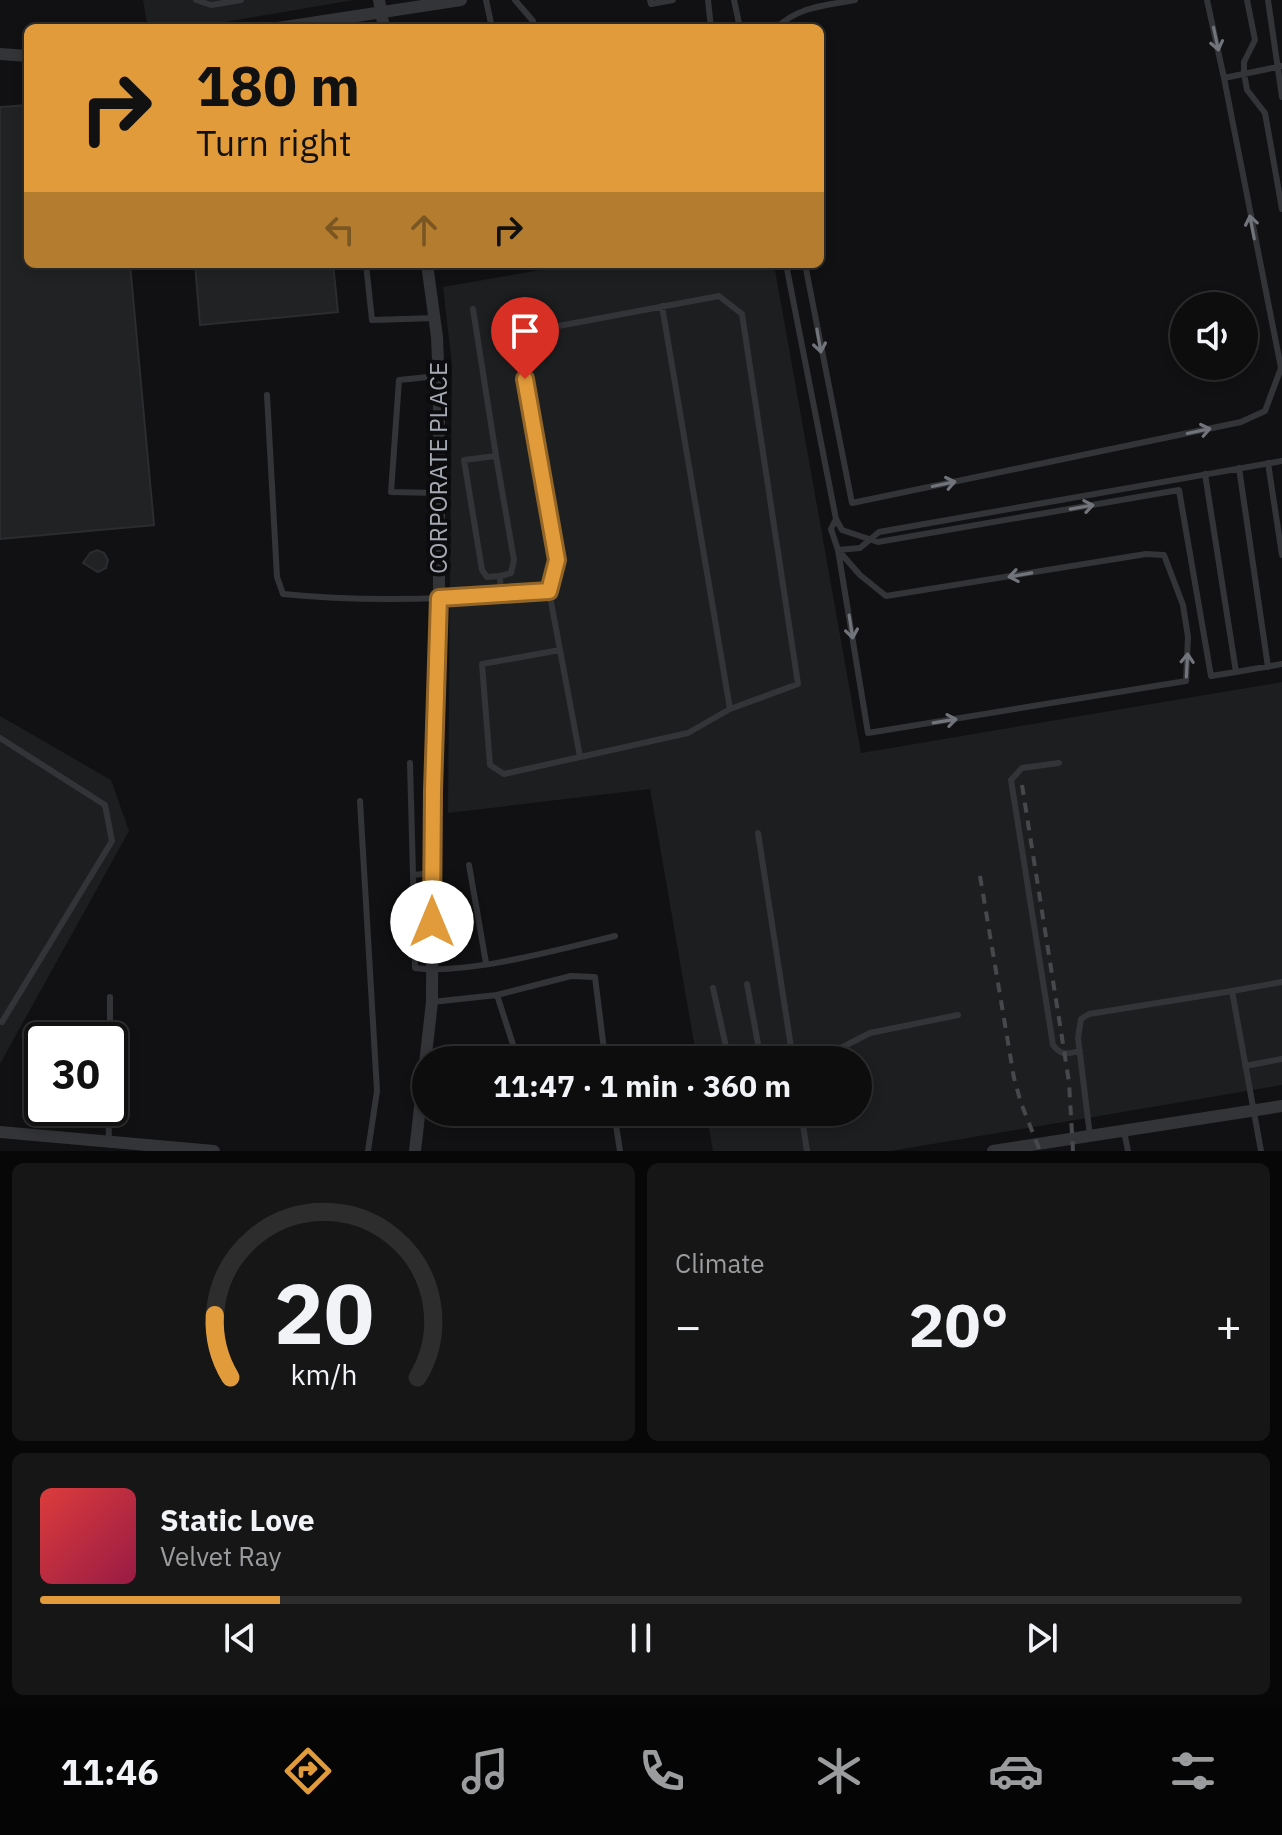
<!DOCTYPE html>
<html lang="en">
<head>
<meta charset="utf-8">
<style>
  :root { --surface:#0d0d0e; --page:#161617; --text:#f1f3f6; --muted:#9a9c9e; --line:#2d2d2e; --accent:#e29b3a }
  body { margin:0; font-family:"IBM Plex Sans",sans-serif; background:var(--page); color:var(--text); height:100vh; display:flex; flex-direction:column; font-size:30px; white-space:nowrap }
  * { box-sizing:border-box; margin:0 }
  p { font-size:26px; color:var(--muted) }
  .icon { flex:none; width:44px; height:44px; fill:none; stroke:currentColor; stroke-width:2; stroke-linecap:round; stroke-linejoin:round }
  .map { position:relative; height:1151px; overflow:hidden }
  .side { display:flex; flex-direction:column; gap:12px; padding:12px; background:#070708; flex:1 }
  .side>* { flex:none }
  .top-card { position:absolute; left:24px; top:24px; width:800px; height:244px; border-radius:12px; box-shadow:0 4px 12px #0003,0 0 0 2px var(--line); background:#e29b3a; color:#111; overflow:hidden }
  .fabs { position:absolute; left:1170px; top:292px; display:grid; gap:16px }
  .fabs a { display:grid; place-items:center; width:88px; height:88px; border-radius:50%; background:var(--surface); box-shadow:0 4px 12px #0003,0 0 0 2px var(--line); font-size:40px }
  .speed { position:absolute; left:24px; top:1022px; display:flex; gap:16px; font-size:40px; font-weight:700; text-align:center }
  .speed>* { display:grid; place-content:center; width:104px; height:104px; border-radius:50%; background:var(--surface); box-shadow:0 4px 12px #0003,0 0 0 2px var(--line); line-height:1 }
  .speed .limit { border:4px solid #111; border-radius:12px; background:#fff; color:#111 }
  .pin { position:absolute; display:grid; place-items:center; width:68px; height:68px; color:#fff; margin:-82px -34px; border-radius:50% 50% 50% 0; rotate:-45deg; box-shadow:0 0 8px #0007 }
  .pin .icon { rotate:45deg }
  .me { position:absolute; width:88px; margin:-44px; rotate:0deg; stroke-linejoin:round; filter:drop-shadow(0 0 6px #0008) }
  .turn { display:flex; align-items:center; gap:28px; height:168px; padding:0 40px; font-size:36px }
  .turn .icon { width:104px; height:104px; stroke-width:2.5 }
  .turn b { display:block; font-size:56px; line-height:68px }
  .lanes { display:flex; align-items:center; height:76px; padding:0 40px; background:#0003; justify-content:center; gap:40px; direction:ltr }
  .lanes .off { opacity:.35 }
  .big { font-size:60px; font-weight:700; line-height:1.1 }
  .side .tile { flex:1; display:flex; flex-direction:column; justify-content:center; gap:12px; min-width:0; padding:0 28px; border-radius:12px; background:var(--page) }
  .side .dial { align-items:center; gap:0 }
  .dial svg { height:208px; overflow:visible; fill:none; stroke:var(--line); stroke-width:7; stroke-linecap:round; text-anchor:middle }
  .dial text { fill:var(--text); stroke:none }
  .song { display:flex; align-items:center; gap:24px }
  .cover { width:96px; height:96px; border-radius:12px; background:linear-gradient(135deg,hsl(0 70% 55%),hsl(340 70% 35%)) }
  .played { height:8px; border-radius:4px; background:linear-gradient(90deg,var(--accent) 20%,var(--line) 20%) }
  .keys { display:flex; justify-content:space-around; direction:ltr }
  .heat { display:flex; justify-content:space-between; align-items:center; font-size:44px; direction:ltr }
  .side .tiles { flex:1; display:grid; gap:12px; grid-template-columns:1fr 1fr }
  .tile:last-child { grid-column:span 2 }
  .trip { position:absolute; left:412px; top:1046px; width:460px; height:80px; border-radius:40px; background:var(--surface); box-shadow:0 4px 12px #0003,0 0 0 2px var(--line); font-weight:700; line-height:80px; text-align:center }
  .dock { display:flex; height:128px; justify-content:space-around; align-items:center; background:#050506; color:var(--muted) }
  .dock .icon { width:56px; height:56px }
  .dock .selected { color:var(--accent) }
  .dock b { font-size:36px; color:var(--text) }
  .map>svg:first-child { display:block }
  .built { fill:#1d1e20 }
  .building { fill:#212224; stroke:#2b2c2f; stroke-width:2 }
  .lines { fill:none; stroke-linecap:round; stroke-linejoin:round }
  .service { stroke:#333437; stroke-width:6 }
  .minor { stroke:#333437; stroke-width:12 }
  .rail { stroke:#46484c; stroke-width:4; stroke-dasharray:10 8; stroke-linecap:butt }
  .oneway { stroke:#71747b }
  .route-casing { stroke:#936526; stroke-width:20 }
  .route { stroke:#e29b3a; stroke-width:14 }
  .labels { text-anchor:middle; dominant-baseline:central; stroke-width:8; stroke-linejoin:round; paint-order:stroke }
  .street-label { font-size:24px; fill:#a4a9b2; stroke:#0c0c0e }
</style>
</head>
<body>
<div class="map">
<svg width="1282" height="1151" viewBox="0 0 1282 1151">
  <rect width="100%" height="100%" fill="#111113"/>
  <path class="built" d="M143,0h211l-164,28h-42z
    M574,264h200l87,489 421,-71v403l-391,66h-178l-7,-39h152v-52h-161l-47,-271 -202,24 4,-448 -9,-78z
    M0,716l111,64 18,51 -129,233z"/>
  <path class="building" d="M28,105v159h102l24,261 -154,14v-432z
    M195,264h138l5,48 -138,13z
    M97,550l7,3 4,7 -2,8 -8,4 -15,-9 7,-10z"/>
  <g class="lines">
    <path class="service" d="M196,0l15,5 30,-5
      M486,0l6,28
      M515,0l18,21 1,7
      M650,0l1,4 22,-4
      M708,0l3,28
      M734,0l6,28
      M1207,0l17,78
      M1247,0l8,40 -11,22v11l3,17 18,23 17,96
      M1268,0l14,97
      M776,28c24,-22 47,-22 79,-28
      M366,264l6,56 63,-2
      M786,264l50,255 6,11 36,12 301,-52 32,186 25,-4
      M805,264l47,239 389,-81 24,-11 16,-43 -57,-290 58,-12
      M662,306l68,403
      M473,309l23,147 -32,4 18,110 5,7 13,-1 1,20
      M438,376l-39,4 -8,112 48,1
      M267,395l10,182 6,17c88,9 179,5 266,-3l8,-31 -37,-212 17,-18 182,-34 23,18 56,370 -68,25 -42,24 -184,41 -14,-9 -8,-101 78,-14 -11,-59
      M496,456l18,104 -3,13 -11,3
      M1268,463l14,92
      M1239,468l29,199
      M1205,474l31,198 46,-8
      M836,519l-5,10 7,21 30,183 318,-52 2,-44 -5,-32 -19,-50 -18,-1 -260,42 -26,-21 -22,-25
      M838,550l22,-2 19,-16 403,-71
      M560,650l20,107
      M0,738l105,67 7,36 -110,181
      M410,763l3,112
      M1059,763l-37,5 -11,12 42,265c8,11 14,9 27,6
      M360,801l17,290 -9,60
      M758,833l35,227
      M469,865l17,98
      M432,873l-19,2 2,93c53,7 146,-19 200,-32
      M747,984l14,76
      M713,988l16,72
      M1232,991l50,-9
      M497,995l74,-19 24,1 10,81
      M110,997v43
      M432,1002l65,-7 21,65
      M791,1060l36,-5 43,-22 88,-18
      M1245,1066l37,-7
      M108,1108l1,32
      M614,1112l6,39
      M801,1112l6,39
      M837,1112l2,10
      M1124,1131l4,20
      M1090,1136l-12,-98 3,-19 8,-5 143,-23 29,160"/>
    <path class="minor" d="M379,0l5,28
      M278,28l183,-28
      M0,54l28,2
      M0,1132l214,19
      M415,1151l17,-149 1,-211 6,-193v-212l-2,-49 -10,-73
      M993,1151l289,-45"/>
    <path class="rail" d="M1022,785l47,297 4,69
      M980,876l34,202 7,25 19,48"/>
  </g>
  <defs><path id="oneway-shaft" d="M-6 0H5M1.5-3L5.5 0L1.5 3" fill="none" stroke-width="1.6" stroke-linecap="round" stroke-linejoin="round" transform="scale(2)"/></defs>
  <g class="oneway">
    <use href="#oneway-shaft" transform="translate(1216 39) rotate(78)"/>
    <use href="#oneway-shaft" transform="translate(1252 227) rotate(-101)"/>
    <use href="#oneway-shaft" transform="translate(819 341) rotate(80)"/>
    <use href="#oneway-shaft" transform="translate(1199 431) rotate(-12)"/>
    <use href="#oneway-shaft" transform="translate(944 484) rotate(-12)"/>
    <use href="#oneway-shaft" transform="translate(1082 507) rotate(-10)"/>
    <use href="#oneway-shaft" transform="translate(1020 575) rotate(170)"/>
    <use href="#oneway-shaft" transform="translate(851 627) rotate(81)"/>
    <use href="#oneway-shaft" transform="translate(1187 665) rotate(-87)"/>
    <use href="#oneway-shaft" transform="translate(945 721) rotate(-9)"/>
  </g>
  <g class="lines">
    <g class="route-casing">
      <path id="route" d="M432,922l1,-131 6,-193 110,-7 8,-31 -32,-181"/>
    </g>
    <use href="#route" class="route"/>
  </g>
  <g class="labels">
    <g class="street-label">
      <text transform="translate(438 468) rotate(-90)">CORPORATE PLACE</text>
    </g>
  </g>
</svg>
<div class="fabs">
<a><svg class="icon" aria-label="sound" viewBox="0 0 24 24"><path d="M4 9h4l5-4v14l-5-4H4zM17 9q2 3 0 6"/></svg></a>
</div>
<div class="speed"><div class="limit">30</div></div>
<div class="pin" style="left:525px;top:379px;background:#d93025"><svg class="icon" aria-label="arrive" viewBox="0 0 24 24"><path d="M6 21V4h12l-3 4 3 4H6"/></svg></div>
<svg class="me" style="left:432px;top:922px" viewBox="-20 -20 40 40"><circle r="19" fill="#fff"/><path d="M0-13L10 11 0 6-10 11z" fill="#e29b3a"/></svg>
<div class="trip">11:47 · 1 min · 360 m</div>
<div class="top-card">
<div class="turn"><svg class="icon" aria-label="right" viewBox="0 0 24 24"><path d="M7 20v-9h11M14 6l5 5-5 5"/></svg><div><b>180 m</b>Turn right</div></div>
<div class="lanes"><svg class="icon off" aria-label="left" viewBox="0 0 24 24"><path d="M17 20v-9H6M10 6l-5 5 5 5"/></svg><svg class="icon off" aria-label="ahead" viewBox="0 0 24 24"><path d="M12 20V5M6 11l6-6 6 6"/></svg><svg class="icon" aria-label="right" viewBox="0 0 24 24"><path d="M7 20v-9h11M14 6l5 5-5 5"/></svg></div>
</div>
</div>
<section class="side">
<div class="tiles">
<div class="tile dial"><svg viewBox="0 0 100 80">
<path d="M14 69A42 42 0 1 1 86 69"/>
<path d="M14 69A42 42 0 0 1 8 45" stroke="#e29b3a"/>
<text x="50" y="56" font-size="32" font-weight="700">20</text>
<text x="50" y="72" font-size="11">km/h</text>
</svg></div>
<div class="tile"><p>Climate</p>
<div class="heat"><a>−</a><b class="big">20°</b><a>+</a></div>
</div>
<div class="tile">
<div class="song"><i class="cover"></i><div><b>Static Love</b><p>Velvet Ray</p></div></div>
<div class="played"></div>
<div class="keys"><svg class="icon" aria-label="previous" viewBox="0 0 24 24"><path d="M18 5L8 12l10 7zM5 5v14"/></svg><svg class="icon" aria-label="pause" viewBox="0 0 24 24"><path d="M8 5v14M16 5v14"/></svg><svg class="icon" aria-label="next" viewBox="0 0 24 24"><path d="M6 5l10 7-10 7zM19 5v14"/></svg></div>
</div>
</div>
</section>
<nav class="dock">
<b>11:46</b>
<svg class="icon selected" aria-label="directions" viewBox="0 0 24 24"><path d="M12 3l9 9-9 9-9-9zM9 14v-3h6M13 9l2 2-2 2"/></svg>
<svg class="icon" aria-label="music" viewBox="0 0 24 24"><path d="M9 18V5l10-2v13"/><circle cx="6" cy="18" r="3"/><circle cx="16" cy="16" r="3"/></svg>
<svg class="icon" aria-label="phone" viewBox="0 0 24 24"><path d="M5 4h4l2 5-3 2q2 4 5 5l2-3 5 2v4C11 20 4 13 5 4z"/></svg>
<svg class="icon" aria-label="climate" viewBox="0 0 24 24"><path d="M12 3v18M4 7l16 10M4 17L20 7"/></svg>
<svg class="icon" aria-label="car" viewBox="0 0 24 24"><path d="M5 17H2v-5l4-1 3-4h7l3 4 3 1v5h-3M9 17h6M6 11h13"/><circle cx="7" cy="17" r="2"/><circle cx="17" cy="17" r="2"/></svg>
<svg class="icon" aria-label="filters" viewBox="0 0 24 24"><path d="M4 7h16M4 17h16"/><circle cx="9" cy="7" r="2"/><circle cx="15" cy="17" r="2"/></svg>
</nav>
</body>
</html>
